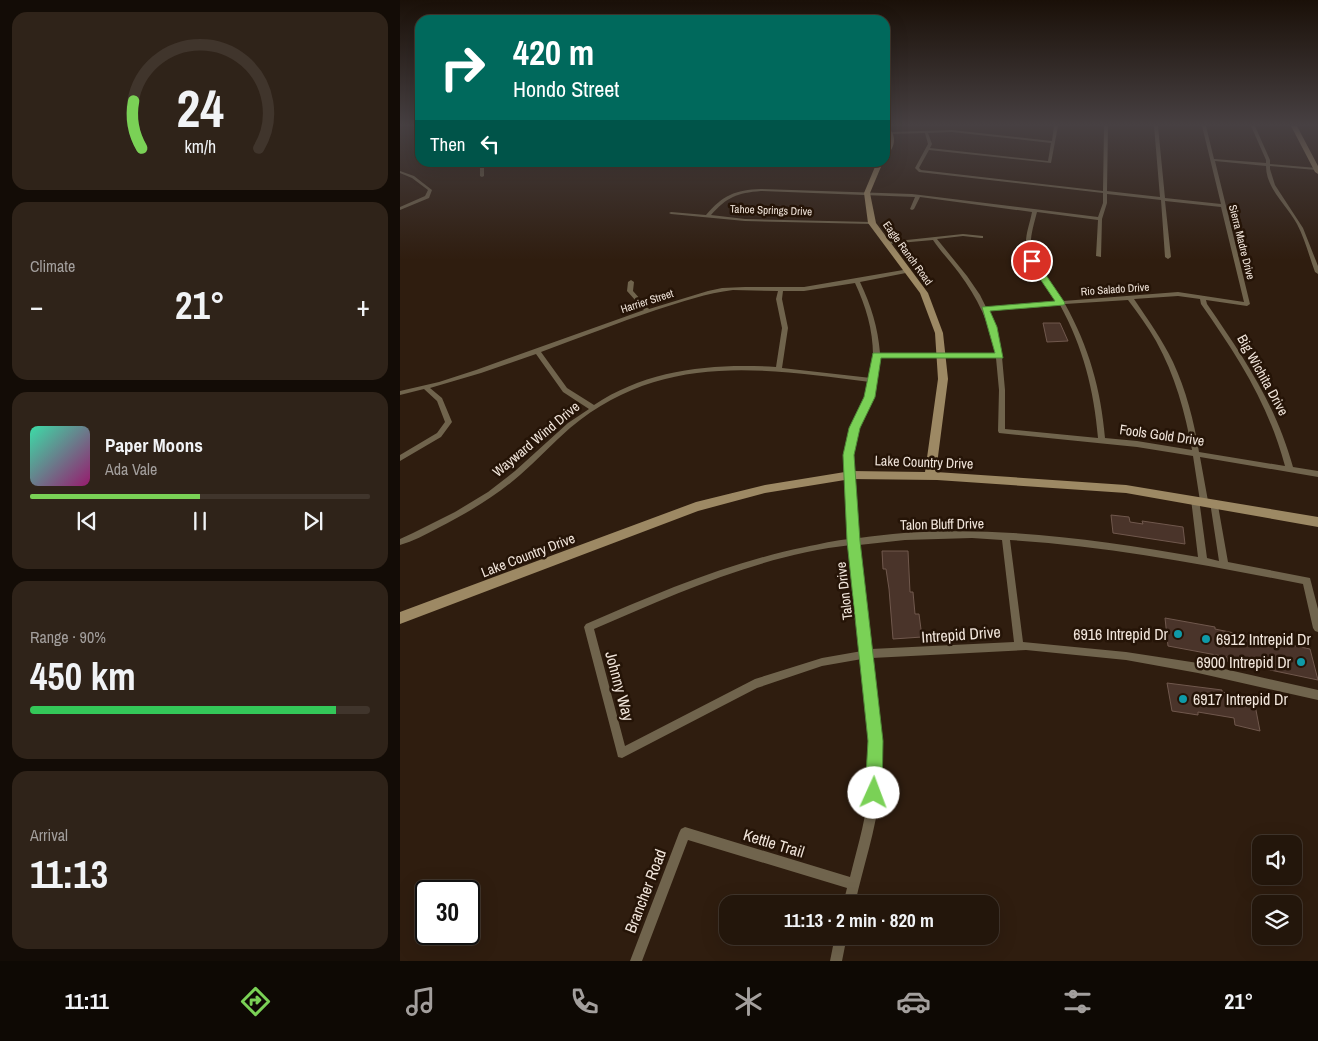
<!DOCTYPE html>
<html lang="en">
<head>
<meta charset="utf-8">
<style>
  :root { --surface:#23160b; --page:#2f2319; --text:#f1f3f6; --muted:#a39f9d; --line:#40352c; --accent:#7ad156 }
  body { margin:0; font-family:"Archivo Narrow",sans-serif; background:var(--page); color:var(--text); height:100vh; display:flex; flex-direction:column; font-size:19px; white-space:nowrap }
  * { box-sizing:border-box; margin:0 }
  p { font-size:16px; color:var(--muted) }
  .icon { flex:none; width:28px; height:28px; fill:none; stroke:currentColor; stroke-width:2; stroke-linecap:round; stroke-linejoin:round }
  .map { position:relative; flex:1; overflow:hidden }
  .details { display:flex; flex-direction:column; gap:12px; padding:12px; background:#130c06; width:400px }
  .details>* { flex:none }
  .banner { position:absolute; left:15px; top:15px; width:475px; height:152px; border-radius:15px; box-shadow:0 5px 20px #0002,0 0 0 1px var(--line); background:#00695c; color:#fff; overflow:hidden }
  .controls { position:absolute; left:852px; top:835px; display:grid; gap:10px }
  .controls a { display:grid; place-items:center; width:50px; height:50px; border-radius:10px; background:var(--surface); box-shadow:0 5px 20px #0002,0 0 0 1px var(--line); font-size:25px }
  .speed { position:absolute; left:15px; top:880px; display:flex; gap:10px; font-size:25px; font-weight:700; text-align:center }
  .speed>* { display:grid; place-content:center; width:65px; height:65px; border-radius:50%; background:var(--surface); box-shadow:0 5px 20px #0002,0 0 0 1px var(--line); line-height:1 }
  .speed .limit { border:2px solid #111; border-radius:8px; background:#fff; color:#111 }
  .pin { position:absolute; display:grid; place-items:center; width:42px; height:42px; color:#fff; margin:-21px; border:2px solid #fff; border-radius:50%; box-shadow:0 1px 5px #0007 }
  .me { position:absolute; width:55px; margin:-28px; rotate:2deg; stroke-linejoin:round; filter:drop-shadow(0 0 4px #0008) }
  .turn { display:flex; align-items:center; gap:18px; height:105px; padding:0 15px; font-size:22px }
  .turn .icon { width:65px; height:65px; stroke-width:2.5 }
  .turn b { display:block; font-size:35px; line-height:42px }
  .then { display:flex; align-items:center; height:48px; padding:0 15px; background:#0003; gap:10px; font-size:19px }
  .big { font-size:38px; font-weight:800; line-height:1.1 }
  .details .card { flex:1; display:flex; flex-direction:column; justify-content:center; gap:8px; min-width:0; padding:0 18px; border-radius:15px; background:var(--page) }
  .details .dial { align-items:center; gap:0 }
  .dial svg { height:130px; overflow:visible; fill:none; stroke:var(--line); stroke-width:7; stroke-linecap:round; text-anchor:middle }
  .dial text { fill:var(--text); stroke:none }
  .song { display:flex; align-items:center; gap:15px }
  .cover { width:60px; height:60px; border-radius:8px; background:linear-gradient(135deg,hsl(160 70% 55%),hsl(320 70% 35%)) }
  .played { height:5px; border-radius:2px; background:linear-gradient(90deg,var(--accent) 50%,var(--line) 50%) }
  .keys { display:flex; justify-content:space-around; direction:ltr }
  .heat { display:flex; justify-content:space-between; align-items:center; font-size:28px; direction:ltr }
  .charge { height:8px; border-radius:4px; background:linear-gradient(90deg,#34c759 90%,var(--line) 0) }
  .trip { position:absolute; left:319px; top:895px; width:280px; height:50px; border-radius:15px; background:var(--surface); box-shadow:0 5px 20px #0002,0 0 0 1px var(--line); font-weight:800; line-height:50px; text-align:center }
  .dock { display:flex; height:80px; justify-content:space-around; align-items:center; background:#0e0904; color:var(--muted) }
  .dock .icon { width:35px; height:35px }
  .dock .selected { color:var(--accent) }
  .dock b { font-size:22px; color:var(--text) }
  main { display:flex; flex:1; min-height:0 }
  .map>svg:first-child { display:block }
  .building { fill:#4a342a; stroke:#70584d }
  .lines { fill:none; stroke-linecap:round; stroke-linejoin:round }
  .street { fill:#70644d; fill-rule:evenodd }
  .secondary { fill:#9d8964; fill-rule:evenodd }
  .route { fill:#7ad156; stroke:#4f8838 }
  .culture-dot { fill:#0f9aa8; stroke:#251407; stroke-width:2 }
  .labels { text-anchor:middle; dominant-baseline:central; stroke-width:5; stroke-linejoin:round; paint-order:stroke }
  .far-street-label { font-size:11px; fill:#f1e5db; stroke:#251407 }
  .street-label { font-size:14px; fill:#f1e5db; stroke:#251407 }
  .near-street-label { font-size:16px; fill:#f1e5db; stroke:#251407 }
  .near-poi-label { font-size:16px; fill:#f1e5db; stroke:#251407; text-anchor:end }
</style>
</head>
<body>
<main>
<section class="details">
<div class="card dial"><svg viewBox="0 0 100 80">
<path d="M14 69A42 42 0 1 1 86 69"/>
<path d="M14 69A42 42 0 0 1 9 40" stroke="#7ad156"/>
<text x="50" y="56" font-size="32" font-weight="700">24</text>
<text x="50" y="72" font-size="11">km/h</text>
</svg></div>
<div class="card"><p>Climate</p>
<div class="heat"><a>−</a><b class="big">21°</b><a>+</a></div>
</div>
<div class="card">
<div class="song"><i class="cover"></i><div><b>Paper Moons</b><p>Ada Vale</p></div></div>
<div class="played"></div>
<div class="keys"><svg class="icon" aria-label="previous" viewBox="0 0 24 24"><path d="M18 5L8 12l10 7zM5 5v14"/></svg><svg class="icon" aria-label="pause" viewBox="0 0 24 24"><path d="M8 5v14M16 5v14"/></svg><svg class="icon" aria-label="next" viewBox="0 0 24 24"><path d="M6 5l10 7-10 7zM19 5v14"/></svg></div>
</div>
<div class="card"><p>Range · 90%</p><b class="big">450 km</b><div class="charge"></div></div>
<div class="card"><p>Arrival</p><b class="big">11:13</b></div>
</section>
<div class="map">
<svg width="918" height="961" viewBox="0 0 918 961">
  <rect width="100%" height="100%" fill="#2f1d0f"/>
  <path class="building" d="M643,323h17l8,18 -21,1z
    M711,515l18,2 1,5 13,2 -1,-3 41,6 2,17 -72,-11z
    M482,551h26l2,41h3l2,22h4l3,23 -29,2 -4,-50 -3,-20h-3z
    M765,618l50,9v2l95,20 8,31 -91,-19v-4l-59,-11z
    M767,683l55,7v2l19,5v5l14,3 5,26 -25,-6 -1,-7 -36,-6v3l-26,-4z"/>
  <g class="lines">
    <path class="street" d="M654,126h4l-7,37 -122,-13 -10,18 2,2 182,21 1,-65h4l-1,65 53,6 -6,-71h4l7,72 56,6 -19,-78h4l8,33 52,4v-3l-15,-34h4l15,34v4l47,4v2h-1l-46,-4v3l5,16 28,43 15,38v8l-3,-2c-6,-16 -10,-33 -18,-48 -10,-19 -31,-35 -31,-58l-51,-5 35,143 -3,2 -41,-6 1,4c37,54 68,99 86,163l25,4v6l-118,-20 8,44 -1,2h-6l-1,-2 -7,-45 -56,-9 -138,-14 -1,-2 1,-41 -3,-32 -117,-1 -2,25 -8,22 -12,30 -4,15 1,35 5,54c15,-2 30,-4 45,-5 96,-7 199,7 294,24l-7,-58 1,-2h6l1,2 8,59 12,3 -9,-59 1,-2h6l11,62 82,16 8,31v23l-3,-1 -2,-3 -10,-44c-96,-19 -194,-38 -293,-44l13,102 103,10 72,11 120,27v10l-120,-27 -72,-13 -100,-10 -154,8c4,44 12,89 8,134 -4,38 -17,75 -25,112h-12l4,-16 -159,-48 -46,121h-12l49,-128 2,-4 4,-2 165,50c8,-32 18,-65 20,-98 3,-40 -4,-80 -8,-120l-40,7 -65,22 -135,70 -4,-1 -1,-4 -33,-126 2,-3c72,-31 141,-61 219,-77 15,-3 30,-7 46,-8l-4,-55 -1,-35 4,-15 13,-30 7,-22c-108,-14 -209,-30 -300,46 -17,15 -33,32 -50,47 -25,22 -53,38 -82,53 -13,7 -25,13 -38,17v-6l13,-6 42,-21 33,-20 27,-21 53,-48 21,-14 -26,-17 -27,-38 -55,19 -51,15 12,10 10,24 -11,15 -41,24v-6l37,-22 8,-11 -8,-21 -13,-12 -24,6v-4l39,-9 37,-12 168,-60 -17,-19 1,-9 3,-2 3,2 -1,9 16,18 59,-18 14,-3 23,-1h59l105,-18 2,1v2l-51,10c11,23 18,46 20,71l115,1c-4,-29 -18,-57 -36,-81 -8,-11 -18,-21 -26,-33l-45,4 -2,-1 2,-1 75,-8 20,2v2h-2l-18,-2 -26,3 30,37 13,19 6,12 72,-5c-12,-17 -31,-34 -32,-55 -1,-12 4,-24 6,-35l-112,-15 -6,12 -2,1 -2,-1 5,-12 -154,-6c-24,2 -34,6 -50,24l34,4 127,3 2,1 -2,1 -127,-3 -74,-7 -2,-1 2,-1 35,3c17,-20 29,-25 55,-26l151,5 186,23 5,-14v-10l-184,-21 -4,-4 13,-24 -3,-11 -34,1 -2,-1 2,-1 61,-2 100,11zM552,132l99,11 -3,18 -118,-13 2,-4 -4,-11zM707,194l54,6 4,57 3,2 3,-2 -6,-56 56,6 23,95 -66,-10 -115,9c-11,-16 -31,-33 -32,-54 -1,-11 3,-23 6,-35l61,8 -2,36 5,1 1,-38 5,-16zM455,283c14,30 22,61 16,95l-89,-10 6,-40 -6,-29 1,-8h21zM333,290l45,1 -2,8 6,29 -6,39c-62,-4 -129,2 -182,38l-27,-17 -26,-36c38,-14 76,-29 115,-42 25,-8 51,-17 77,-20zM778,296l22,3 1,5c37,53 67,99 84,162l-86,-14c-5,-31 -13,-62 -26,-90 -11,-23 -25,-42 -39,-63zM728,300c10,13 20,27 28,41 19,34 29,71 36,109l-55,-9 -32,-3c-4,-48 -16,-91 -40,-134zM660,305c23,42 34,85 38,133l-93,-9v-39l-3,-33 1,-1 -2,-2 -5,-23 -8,-21zM572,538l30,2 12,102 -143,7 -12,-104 46,-5zM451,545l11,106 -40,7 -67,21 -130,67 -31,-117c83,-36 167,-74 257,-84z
      M80,162h4v14l-2,1 -2,-1z
      M0,171l14,5 18,14 -3,8 -29,12v-3l25,-11 3,-6 -16,-12 -12,-5z
      M435,936h12l-5,25h-12z"/>
    <path class="secondary" d="M485,126c13,6 11,23 0,30l3,-16z
      M891,126h6l21,40v8l-3,-2z
      M477,162h6l-13,31 6,30 52,70 15,40 5,46 -12,93 190,13 192,32v10l-192,-34 -189,-13 -86,-1 -86,14 -67,18 -298,113v-12l296,-110 69,-17 86,-14 74,1 13,-93 -3,-46 -15,-40 -52,-70 -4,-30z"/>
  </g>
  <linearGradient id="sky" x2="0" y2="1"><stop stop-color="#1a1008"/><stop offset="0.48" stop-color="#474042"/><stop offset="1" stop-color="#474042" stop-opacity="0"/></linearGradient>
  <rect width="918" height="260" fill="url(#sky)"/>
  <path class="route" d="M629,259h6l30,44 -1,2 -74,6 7,16 6,31h-122l-6,39 -15,31 -6,27 6,86 23,200 -1,52 -3,5 -5,3 -6,-3 -3,-5 3,-52 -21,-200 -4,-86 6,-27 15,-31 9,-44h122l-13,-46 73,-6 -27,-40z"/>
  <g class="culture-dot">
    <circle cx="778" cy="634" r="5"/>
    <circle cx="806" cy="639" r="5"/>
    <circle cx="901" cy="662" r="5"/>
    <circle cx="783" cy="699" r="5"/>
  </g>
  <g class="labels">
    <g class="far-street-label">
      <text transform="translate(371 210) rotate(2)">Tahoe Springs Drive</text>
      <text transform="translate(842 242) rotate(76)">Sierra Madre Drive</text>
      <text transform="translate(508 253) rotate(54)">Eagle Ranch Road</text>
      <text transform="translate(715 289) rotate(-4)">Rio Salado Drive</text>
      <text transform="translate(247 301) rotate(-18)">Harrier Street</text>
    </g>
    <g class="street-label">
      <text transform="translate(863 375) rotate(61)">Big Wichita Drive</text>
      <text transform="translate(762 435) rotate(8)">Fools Gold Drive</text>
      <text transform="translate(136 439) rotate(-40)">Wayward Wind Drive</text>
      <text transform="translate(524 462) rotate(2)">Lake Country Drive</text>
      <text transform="translate(542 524) rotate(-1)">Talon Bluff Drive</text>
      <text transform="translate(128 555) rotate(-21)">Lake Country Drive</text>
      <text transform="translate(444 591) rotate(-97)">Talon Drive</text>
    </g>
    <g class="near-street-label">
      <text transform="translate(561 634) rotate(-4)">Intrepid Drive</text>
      <text transform="translate(220 686) rotate(75)">Johnny Way</text>
      <text transform="translate(374 843) rotate(17)">Kettle Trail</text>
      <text transform="translate(245 891) rotate(-69)">Brancher Road</text>
    </g>
    <g class="near-poi-label">
      <text x="768" y="634">6916 Intrepid Dr</text>
      <text x="816" y="639" text-anchor="start">6912 Intrepid Dr</text>
      <text x="891" y="662">6900 Intrepid Dr</text>
      <text x="793" y="699" text-anchor="start">6917 Intrepid Dr</text>
    </g>
  </g>
</svg>
<div class="controls">
<a><svg class="icon" aria-label="sound" viewBox="0 0 24 24"><path d="M4 9h4l5-4v14l-5-4H4zM17 9q2 3 0 6"/></svg></a>
<a><svg class="icon" aria-label="layers" viewBox="0 0 24 24"><path d="M12 4l9 5-9 5-9-5zM3 14l9 5 9-5"/></svg></a>
</div>
<div class="speed"><div class="limit">30</div></div>
<div class="pin" style="left:632px;top:261px;background:#d93025"><svg class="icon" aria-label="arrive" viewBox="0 0 24 24"><path d="M6 21V4h12l-3 4 3 4H6"/></svg></div>
<svg class="me" style="left:474px;top:793px" viewBox="-20 -20 40 40"><circle r="19" fill="#fff"/><path d="M0-13L10 11 0 6-10 11z" fill="#7ad156"/></svg>
<div class="trip">11:13 · 2 min · 820 m</div>
<div class="banner">
<div class="turn"><svg class="icon" aria-label="right" viewBox="0 0 24 24"><path d="M7 20v-9h11M14 6l5 5-5 5"/></svg><div><b>420 m</b>Hondo Street</div></div>
<div class="then">Then<svg class="icon" aria-label="left" viewBox="0 0 24 24"><path d="M17 20v-9H6M10 6l-5 5 5 5"/></svg></div>
</div>
</div>
</main>
<nav class="dock">
<b>11:11</b>
<svg class="icon selected" aria-label="directions" viewBox="0 0 24 24"><path d="M12 3l9 9-9 9-9-9zM9 14v-3h6M13 9l2 2-2 2"/></svg>
<svg class="icon" aria-label="music" viewBox="0 0 24 24"><path d="M9 18V5l10-2v13"/><circle cx="6" cy="18" r="3"/><circle cx="16" cy="16" r="3"/></svg>
<svg class="icon" aria-label="phone" viewBox="0 0 24 24"><path d="M5 4h4l2 5-3 2q2 4 5 5l2-3 5 2v4C11 20 4 13 5 4z"/></svg>
<svg class="icon" aria-label="climate" viewBox="0 0 24 24"><path d="M12 3v18M4 7l16 10M4 17L20 7"/></svg>
<svg class="icon" aria-label="car" viewBox="0 0 24 24"><path d="M5 17H2v-5l4-1 3-4h7l3 4 3 1v5h-3M9 17h6M6 11h13"/><circle cx="7" cy="17" r="2"/><circle cx="17" cy="17" r="2"/></svg>
<svg class="icon" aria-label="filters" viewBox="0 0 24 24"><path d="M4 7h16M4 17h16"/><circle cx="9" cy="7" r="2"/><circle cx="15" cy="17" r="2"/></svg>
<b>21°</b>
</nav>
</body>
</html>
